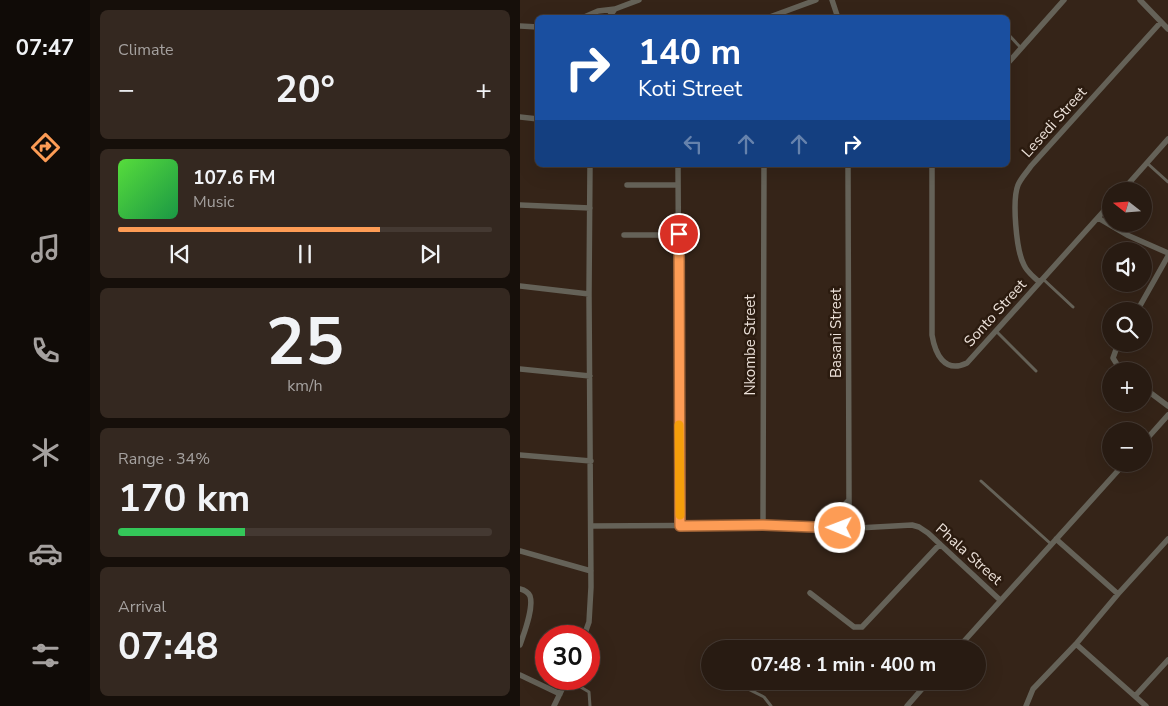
<!DOCTYPE html>
<html lang="en">
<head>
<meta charset="utf-8">
<style>
  :root { --surface:#281b12; --page:#342820; --text:#f1f3f6; --muted:#a5a19f; --line:#443932; --accent:#fd9c55 }
  body { margin:0; font-family:"Nunito Sans",sans-serif; background:var(--page); color:var(--text); height:100vh; display:flex; flex-direction:column; font-size:19px; white-space:nowrap }
  * { box-sizing:border-box; margin:0 }
  p { font-size:16px; color:var(--muted) }
  .icon { flex:none; width:28px; height:28px; fill:none; stroke:currentColor; stroke-width:2; stroke-linecap:round; stroke-linejoin:round }
  .map { position:relative; flex:1; overflow:hidden }
  .side { display:flex; flex-direction:column; gap:10px; padding:10px; background:#160f0a; width:430px }
  .side>* { flex:none }
  .hud { position:absolute; left:15px; top:15px; width:475px; height:152px; border-radius:8px; box-shadow:0 5px 20px #0002,0 0 0 1px var(--line); background:#1a4fa0; color:#fff; overflow:hidden }
  .needle { width:32px; rotate:287deg }
  .fabs { position:absolute; left:582px; top:182px; display:grid; gap:10px }
  .fabs a { display:grid; place-items:center; width:50px; height:50px; border-radius:50%; background:var(--surface); box-shadow:0 5px 20px #0002,0 0 0 1px var(--line); font-size:25px }
  .speed { position:absolute; left:15px; top:625px; display:flex; gap:10px; font-size:25px; font-weight:700; text-align:center }
  .speed>* { display:grid; place-content:center; width:65px; height:65px; border-radius:50%; background:var(--surface); box-shadow:0 5px 20px #0002,0 0 0 1px var(--line); line-height:1 }
  .speed .limit { border:8px solid #d22; background:#fff; color:#111 }
  .pin { position:absolute; display:grid; place-items:center; width:42px; height:42px; color:#fff; margin:-21px; border:2px solid #fff; border-radius:50%; box-shadow:0 1px 5px #0007 }
  .me { position:absolute; width:55px; margin:-28px; rotate:271deg; stroke-linejoin:round; filter:drop-shadow(0 0 4px #0008) }
  .turn { display:flex; align-items:center; gap:18px; height:105px; padding:0 20px; font-size:22px }
  .turn .icon { width:65px; height:65px; stroke-width:2.5 }
  .turn b { display:block; font-size:35px; line-height:42px }
  .lanes { display:flex; align-items:center; height:48px; padding:0 20px; background:#0003; justify-content:center; gap:25px; direction:ltr }
  .lanes .off { opacity:.35 }
  .big { font-size:38px; font-weight:700; line-height:1.1 }
  .side .tile { flex:1; display:flex; flex-direction:column; justify-content:center; gap:8px; min-width:0; padding:0 18px; border-radius:8px; background:var(--page) }
  .side .dial { align-items:center; gap:0 }
  .dial b { font-size:65px; line-height:1 }
  .song { display:flex; align-items:center; gap:15px }
  .cover { width:60px; height:60px; border-radius:8px; background:linear-gradient(135deg,hsl(110 70% 55%),hsl(140 70% 35%)) }
  .played { height:5px; border-radius:2px; background:linear-gradient(90deg,var(--accent) 70%,var(--line) 70%) }
  .keys { display:flex; justify-content:space-around; direction:ltr }
  .heat { display:flex; justify-content:space-between; align-items:center; font-size:28px; direction:ltr }
  .charge { height:8px; border-radius:4px; background:linear-gradient(90deg,#34c759 34%,var(--line) 0) }
  .trip { position:absolute; left:181px; top:640px; width:285px; height:50px; border-radius:25px; background:var(--surface); box-shadow:0 5px 20px #0002,0 0 0 1px var(--line); font-weight:700; line-height:50px; text-align:center }
  main { display:flex; flex:1; min-height:0 }
  .tabs { display:flex; flex-direction:column; width:90px; justify-content:space-around; align-items:center; background:#100b07; color:var(--muted) }
  .tabs .icon { width:35px; height:35px }
  .tabs .selected { color:var(--accent) }
  .tabs b { font-size:22px; color:var(--text) }
  .map>svg:first-child { display:block }
  .lines { fill:none; stroke-linecap:round; stroke-linejoin:round }
  .lane { stroke:#656258; stroke-width:3 }
  .street { stroke:#656258; stroke-width:5.5 }
  .route-casing { stroke:#a46537; stroke-width:12 }
  .route { stroke:#fd9c55; stroke-width:9 }
  .slow { stroke:#f59e0b; stroke-width:9 }
  .labels { text-anchor:middle; dominant-baseline:central; stroke-width:5; stroke-linejoin:round; paint-order:stroke }
  .street-label { font-size:15px; fill:#ece1d9; stroke:#2b1b0f }
</style>
</head>
<body>
<main>
<nav class="tabs">
<b>07:47</b>
<svg class="icon selected" aria-label="directions" viewBox="0 0 24 24"><path d="M12 3l9 9-9 9-9-9zM9 14v-3h6M13 9l2 2-2 2"/></svg>
<svg class="icon" aria-label="music" viewBox="0 0 24 24"><path d="M9 18V5l10-2v13"/><circle cx="6" cy="18" r="3"/><circle cx="16" cy="16" r="3"/></svg>
<svg class="icon" aria-label="phone" viewBox="0 0 24 24"><path d="M5 4h4l2 5-3 2q2 4 5 5l2-3 5 2v4C11 20 4 13 5 4z"/></svg>
<svg class="icon" aria-label="climate" viewBox="0 0 24 24"><path d="M12 3v18M4 7l16 10M4 17L20 7"/></svg>
<svg class="icon" aria-label="car" viewBox="0 0 24 24"><path d="M5 17H2v-5l4-1 3-4h7l3 4 3 1v5h-3M9 17h6M6 11h13"/><circle cx="7" cy="17" r="2"/><circle cx="17" cy="17" r="2"/></svg>
<svg class="icon" aria-label="filters" viewBox="0 0 24 24"><path d="M4 7h16M4 17h16"/><circle cx="9" cy="7" r="2"/><circle cx="15" cy="17" r="2"/></svg>
</nav>
<section class="side">
<div class="tile"><p>Climate</p>
<div class="heat"><a>−</a><b class="big">20°</b><a>+</a></div>
</div>
<div class="tile">
<div class="song"><i class="cover"></i><div><b>107.6 FM</b><p>Music</p></div></div>
<div class="played"></div>
<div class="keys"><svg class="icon" aria-label="previous" viewBox="0 0 24 24"><path d="M18 5L8 12l10 7zM5 5v14"/></svg><svg class="icon" aria-label="pause" viewBox="0 0 24 24"><path d="M8 5v14M16 5v14"/></svg><svg class="icon" aria-label="next" viewBox="0 0 24 24"><path d="M6 5l10 7-10 7zM19 5v14"/></svg></div>
</div>
<div class="tile dial"><b>25</b><p>km/h</p></div>
<div class="tile"><p>Range · 34%</p><b class="big">170 km</b><div class="charge"></div></div>
<div class="tile"><p>Arrival</p><b class="big">07:48</b></div>
</section>
<div class="map">
<svg width="648" height="706" viewBox="0 0 648 706">
  <rect width="100%" height="100%" fill="#352418"/>
  <g class="lines">
    <path class="lane" d="M488,34l13,14
      M627,163l21,19
      M523,279l30,28
      M476,331l40,40
      M461,481l70,63
      M47,679l22,13 1,14
      M216,683l28,14 7,9"/>
    <path class="street" d="M312,0l6,18
      M620,0l28,29
      M62,18l16,-7 17,-2
      M88,18l7,-9 24,-9
      M247,18l49,-18
      M0,26l18,1
      M488,63l56,-63
      M0,117l18,2
      M158,165l2,361
      M328,165l1,335v11l9,17
      M412,165v170c3,18 12,39 35,28l144,-160
      M107,185h51
      M602,191l46,-52
      M0,205l70,3
      M578,218l29,17 41,18
      M104,235h55
      M519,282c-5,-5 -12,-10 -15,-17 -8,-15 -12,-65 -6,-80 3,-7 9,-13 13,-19l130,-144
      M0,286l69,8
      M617,311l31,-55
      M598,344l-5,14 8,13
      M0,369l70,7
      M624,388l24,18
      M624,442l24,-27
      M0,455l71,6
      M243,525l1,-360
      M71,526l172,-1 95,3 54,-3 7,2 9,6 72,67
      M303,527l26,-27
      M536,539l62,55
      M0,551l71,20
      M0,589c4,1 8,3 10,7 4,12 -6,37 -10,49
      M290,593l44,34h8l78,-83
      M64,636l5,-14 2,-35 -2,-293 1,-129
      M556,644l70,62
      M437,649l167,-185
      M0,675l40,19
      M615,696l33,-36
      M34,706l13,-27
      M387,706l22,-25
      M506,706l7,-17 43,-45 42,-50 50,-55"/>
  </g>
  <g class="lines">
    <g class="route-casing">
      <path id="route" d="M159,234l1,292 83,-1 77,3"/>
    </g>
    <use href="#route" class="route"/>
    <path class="slow" d="M159,425l1,90"/>
  </g>
  <g class="labels">
    <g class="street-label">
      <text transform="translate(534 122) rotate(-48)">Lesedi Street</text>
      <text transform="translate(475 313) rotate(-48)">Sonto Street</text>
      <text transform="translate(316 333) rotate(-90)">Basani Street</text>
      <text transform="translate(230 345) rotate(-90)">Nkombe Street</text>
      <text transform="translate(449 554) rotate(42)">Phala Street</text>
    </g>
  </g>
</svg>
<div class="fabs">
<a><svg class="needle" viewBox="-14 -14 28 28"><path d="M0-13l5 13h-10z" fill="#e53935"/><path d="M0 13l5-13h-10z" fill="#a5a19f"/></svg></a>
<a><svg class="icon" aria-label="sound" viewBox="0 0 24 24"><path d="M4 9h4l5-4v14l-5-4H4zM17 9q2 3 0 6"/></svg></a>
<a><svg class="icon" aria-label="search" viewBox="0 0 24 24"><circle cx="10" cy="10" r="6"/><path d="M15 15l6 6"/></svg></a>
<a>+</a>
<a>−</a>
</div>
<div class="speed"><div class="limit">30</div></div>
<div class="pin" style="left:159px;top:234px;background:#d93025"><svg class="icon" aria-label="arrive" viewBox="0 0 24 24"><path d="M6 21V4h12l-3 4 3 4H6"/></svg></div>
<svg class="me" style="left:320px;top:528px" viewBox="-20 -20 40 40"><circle r="17" fill="#fd9c55" stroke="#fff" stroke-width="3"/><path d="M0-11L8 9 0 5-8 9z" fill="#fff"/></svg>
<div class="trip">07:48 · 1 min · 400 m</div>
<div class="hud">
<div class="turn"><svg class="icon" aria-label="right" viewBox="0 0 24 24"><path d="M7 20v-9h11M14 6l5 5-5 5"/></svg><div><b>140 m</b>Koti Street</div></div>
<div class="lanes"><svg class="icon off" aria-label="left" viewBox="0 0 24 24"><path d="M17 20v-9H6M10 6l-5 5 5 5"/></svg><svg class="icon off" aria-label="ahead" viewBox="0 0 24 24"><path d="M12 20V5M6 11l6-6 6 6"/></svg><svg class="icon off" aria-label="ahead" viewBox="0 0 24 24"><path d="M12 20V5M6 11l6-6 6 6"/></svg><svg class="icon" aria-label="right" viewBox="0 0 24 24"><path d="M7 20v-9h11M14 6l5 5-5 5"/></svg></div>
</div>
</div>
</main>
</body>
</html>
